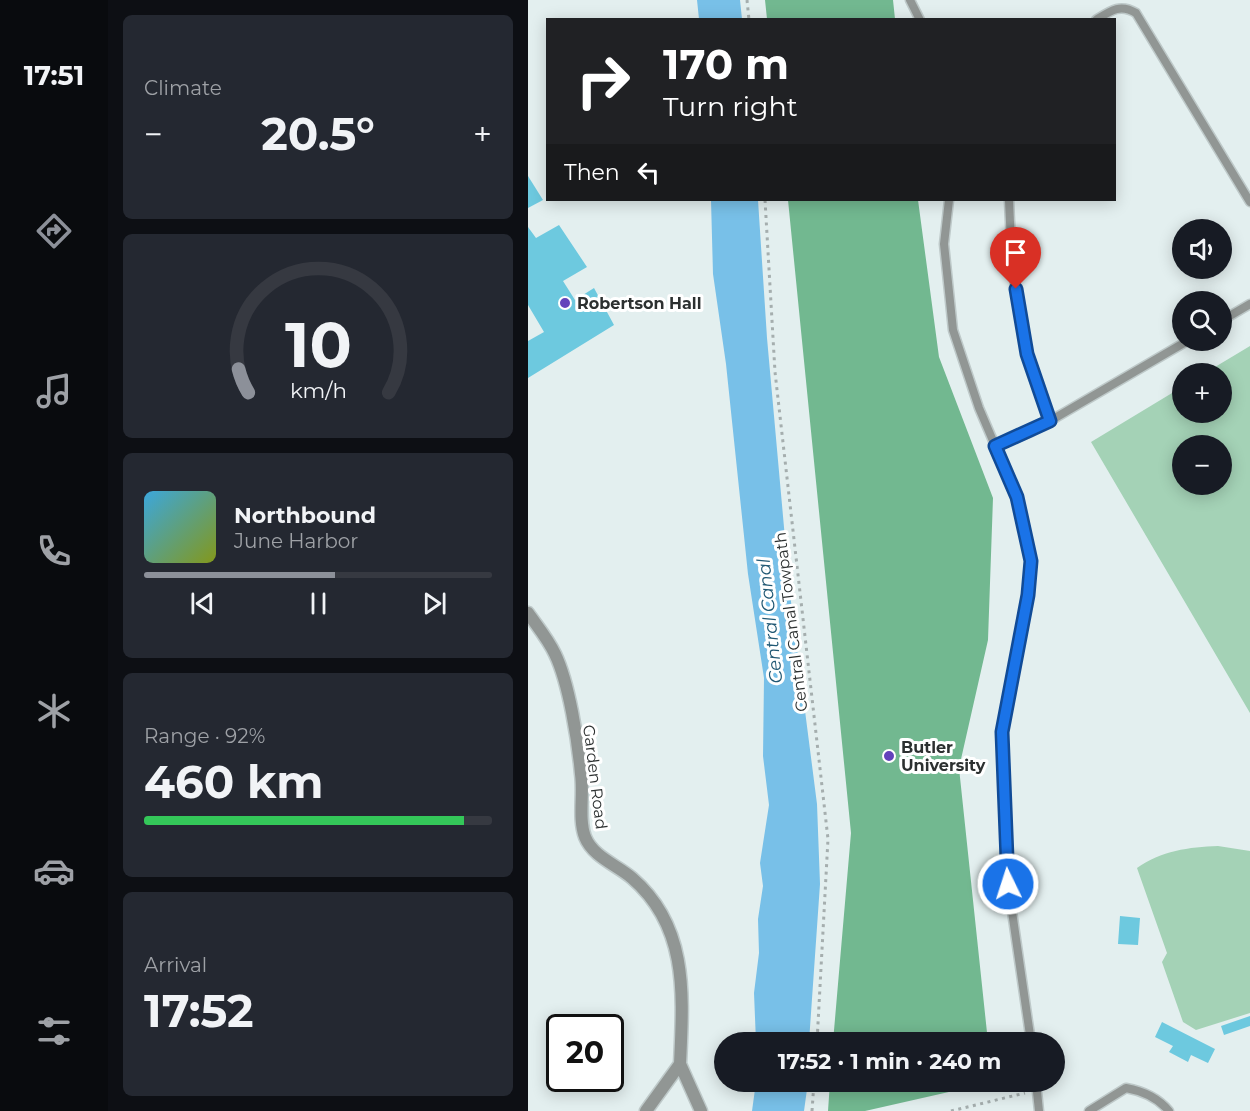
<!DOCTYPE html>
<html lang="en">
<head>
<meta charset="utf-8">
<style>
  :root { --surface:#171b24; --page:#242831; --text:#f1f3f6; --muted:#9ea1a6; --line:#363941; --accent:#8c9099 }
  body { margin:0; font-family:Montserrat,sans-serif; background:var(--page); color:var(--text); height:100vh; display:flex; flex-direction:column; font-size:22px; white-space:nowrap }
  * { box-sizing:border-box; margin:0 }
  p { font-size:20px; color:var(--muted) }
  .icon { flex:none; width:33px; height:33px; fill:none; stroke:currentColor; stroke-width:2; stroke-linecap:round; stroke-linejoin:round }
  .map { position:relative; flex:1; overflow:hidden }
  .details { display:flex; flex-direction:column; gap:15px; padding:15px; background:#0d0f14; width:420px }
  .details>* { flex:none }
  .top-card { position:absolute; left:18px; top:18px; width:570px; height:183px; border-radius:0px; box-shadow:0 3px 15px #0003; background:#202124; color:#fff; overflow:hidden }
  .fabs { position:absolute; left:644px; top:219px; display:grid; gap:12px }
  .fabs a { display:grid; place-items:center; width:60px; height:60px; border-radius:50%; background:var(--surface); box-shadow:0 3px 15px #0003; font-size:30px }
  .speed { position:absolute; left:18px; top:1014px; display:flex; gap:12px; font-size:30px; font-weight:700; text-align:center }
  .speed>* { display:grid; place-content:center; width:78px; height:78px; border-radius:50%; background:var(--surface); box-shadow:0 3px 15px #0003; line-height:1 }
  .speed .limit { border:3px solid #111; border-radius:9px; background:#fff; color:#111 }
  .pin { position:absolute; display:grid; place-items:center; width:51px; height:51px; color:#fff; margin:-62px -26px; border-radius:50% 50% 50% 0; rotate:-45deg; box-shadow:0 0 6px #0007 }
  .pin .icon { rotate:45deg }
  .me { position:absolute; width:66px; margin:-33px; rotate:356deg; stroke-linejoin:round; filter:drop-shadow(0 0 4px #0008) }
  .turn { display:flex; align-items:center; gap:21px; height:126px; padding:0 18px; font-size:27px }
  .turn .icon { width:78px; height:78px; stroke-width:2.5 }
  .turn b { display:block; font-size:42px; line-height:51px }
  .then { display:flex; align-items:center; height:57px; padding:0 18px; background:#0003; gap:12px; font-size:22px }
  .big { font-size:45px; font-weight:700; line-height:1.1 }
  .details .tile { flex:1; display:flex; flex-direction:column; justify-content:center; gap:9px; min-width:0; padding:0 21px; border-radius:9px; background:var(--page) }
  .details .dial { align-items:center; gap:0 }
  .dial svg { height:156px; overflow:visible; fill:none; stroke:var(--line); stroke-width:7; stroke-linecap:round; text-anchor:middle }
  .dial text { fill:var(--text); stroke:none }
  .song { display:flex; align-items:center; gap:18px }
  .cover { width:72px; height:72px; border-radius:9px; background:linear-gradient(135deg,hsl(200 70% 55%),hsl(70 70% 35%)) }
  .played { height:6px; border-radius:3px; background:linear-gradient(90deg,var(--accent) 55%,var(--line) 55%) }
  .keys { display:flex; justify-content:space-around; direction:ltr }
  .heat { display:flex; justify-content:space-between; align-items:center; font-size:33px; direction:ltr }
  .charge { height:9px; border-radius:4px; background:linear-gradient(90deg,#34c759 92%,var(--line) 0) }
  .trip { position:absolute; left:186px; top:1032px; width:351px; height:60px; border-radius:30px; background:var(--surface); box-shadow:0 3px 15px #0003; font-weight:700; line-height:60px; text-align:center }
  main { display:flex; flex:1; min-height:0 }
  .menu { display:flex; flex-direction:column; width:108px; justify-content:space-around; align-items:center; background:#090b0e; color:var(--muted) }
  .menu .icon { width:42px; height:42px }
  .menu .current { color:var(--accent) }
  .menu b { font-size:27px; color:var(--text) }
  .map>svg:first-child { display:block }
  .green { fill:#a4d2b6; fill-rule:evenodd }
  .forest { fill:#72b890 }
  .water { fill:#78c0e8 }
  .building { fill:#6dc9df }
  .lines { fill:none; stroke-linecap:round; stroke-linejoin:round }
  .service-casing { stroke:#bec9c9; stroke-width:11 }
  .minor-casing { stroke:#bec9c9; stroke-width:15 }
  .path { stroke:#a5aeae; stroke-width:3; stroke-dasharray:3 4.5; stroke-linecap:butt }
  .service { stroke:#919694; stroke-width:8 }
  .minor { stroke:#919694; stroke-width:12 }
  .route-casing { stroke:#114b97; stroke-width:15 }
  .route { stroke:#1a73e8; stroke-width:10 }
  .poi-dot { fill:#6342bb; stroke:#fff; stroke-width:2 }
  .labels { text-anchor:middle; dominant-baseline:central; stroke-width:6; stroke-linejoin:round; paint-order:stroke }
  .poi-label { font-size:16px; font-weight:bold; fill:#2c3030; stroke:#fff; text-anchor:start }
  .street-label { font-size:16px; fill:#2c3030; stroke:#fff }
  .water-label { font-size:18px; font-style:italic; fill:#205874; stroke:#fff }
</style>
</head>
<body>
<main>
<nav class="menu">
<b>17:51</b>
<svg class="icon current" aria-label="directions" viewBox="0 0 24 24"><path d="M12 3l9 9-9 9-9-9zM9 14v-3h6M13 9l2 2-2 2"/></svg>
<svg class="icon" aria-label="music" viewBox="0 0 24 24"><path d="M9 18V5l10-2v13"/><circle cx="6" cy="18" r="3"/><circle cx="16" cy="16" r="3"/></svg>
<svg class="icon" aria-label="phone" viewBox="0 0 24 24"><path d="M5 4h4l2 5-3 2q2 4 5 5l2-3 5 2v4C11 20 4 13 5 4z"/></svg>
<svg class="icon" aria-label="climate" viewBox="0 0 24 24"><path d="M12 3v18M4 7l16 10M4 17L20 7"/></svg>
<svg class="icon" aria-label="car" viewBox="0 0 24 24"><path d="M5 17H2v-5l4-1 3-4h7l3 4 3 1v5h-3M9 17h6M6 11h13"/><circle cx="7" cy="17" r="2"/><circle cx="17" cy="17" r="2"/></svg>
<svg class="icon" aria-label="filters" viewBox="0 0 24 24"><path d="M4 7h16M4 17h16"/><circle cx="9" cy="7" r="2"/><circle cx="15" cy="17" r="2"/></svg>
</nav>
<section class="details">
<div class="tile"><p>Climate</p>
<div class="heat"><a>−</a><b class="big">20.5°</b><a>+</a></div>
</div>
<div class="tile dial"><svg viewBox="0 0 100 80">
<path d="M14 69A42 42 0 1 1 86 69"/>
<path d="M14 69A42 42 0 0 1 9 57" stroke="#8c9099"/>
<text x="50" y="56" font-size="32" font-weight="700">10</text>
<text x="50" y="72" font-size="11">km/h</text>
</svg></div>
<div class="tile">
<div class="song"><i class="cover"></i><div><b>Northbound</b><p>June Harbor</p></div></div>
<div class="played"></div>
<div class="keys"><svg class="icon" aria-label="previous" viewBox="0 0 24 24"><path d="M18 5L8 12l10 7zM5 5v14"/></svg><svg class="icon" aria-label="pause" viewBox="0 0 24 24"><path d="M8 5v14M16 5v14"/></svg><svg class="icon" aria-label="next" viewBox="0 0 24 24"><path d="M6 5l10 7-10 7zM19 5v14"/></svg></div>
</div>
<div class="tile"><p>Range · 92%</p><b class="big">460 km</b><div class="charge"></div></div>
<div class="tile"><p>Arrival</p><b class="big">17:52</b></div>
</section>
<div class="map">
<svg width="722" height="1111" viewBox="0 0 722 1111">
  <rect width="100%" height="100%" fill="#e3efef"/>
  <path class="green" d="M722,346v367l-159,-271 91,-55v25h39v-38l-16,-1zM654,446h39v38h-39z
    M690,846l32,5v162l-54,17 -13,-8 -21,-60 5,-9 -30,-85c24,-17 52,-21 81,-22z"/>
  <path class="forest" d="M237,0h128l2,19h-128z
    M260,200h130l21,157 54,141 -5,142 -29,128 29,274h-155l18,-209z
    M302,1082h163l-128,29h-37z"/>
  <path class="water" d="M169,0h43l2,19h-43z
    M183,200h47l9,138 23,256 27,210 3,80 -11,158h-53l-2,-49 5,-40 -1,-34 5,-33 -3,-23 9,-58 -6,-49 1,-78 -16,-104 -22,-210 -13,-90z
    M228,1082h52l-4,29h-52z"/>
  <path class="building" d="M0,176l15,24 -15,8z
    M31,225l28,42 -24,14 12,19 19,-12 20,37 -86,53v-37l16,-9 -16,-27v-78l8,11z
    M592,916l20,2 -2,27 -20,-1z
    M722,1016v10l-26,9 -3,-9z
    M634,1022l53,27 -7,14 -17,-8 -3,7 -19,-10 4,-6 -18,-9z"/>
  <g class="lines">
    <g class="service-casing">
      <path id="service" d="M382,0l10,20
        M568,20c14,-9 24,-17 40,-7l114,189
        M421,200l-5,44 9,86 26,78 38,89 14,64 -3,34 -26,137 6,152 23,158
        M481,200c2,50 5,102 18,151 6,23 15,47 23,70
        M693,321l29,-17
        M467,446l36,-14 158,-92
        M508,1082l3,29
        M561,1111l37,-23c17,3 32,10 43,23"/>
    </g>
    <g class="minor-casing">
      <path id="minor" d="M0,613c9,13 20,26 27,41 14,29 23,87 26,120 3,20 -3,44 4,63 8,20 32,28 47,41 57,49 51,118 48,186
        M118,1111l34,-47 21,47"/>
    </g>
    <path class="path" d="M219,0l2,20
      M237,200l10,172 53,467 -11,203
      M284,1111l2,-29
      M423,1111l74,-18"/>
    <use href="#service" class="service"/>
    <use href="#minor" class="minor"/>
  </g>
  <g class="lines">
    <g class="route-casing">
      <path id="route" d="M480,884l-6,-152 26,-137 3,-34 -14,-64 -22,-51 55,-25 -23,-67 -11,-65"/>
    </g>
    <use href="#route" class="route"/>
  </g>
  <g class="poi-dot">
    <circle cx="37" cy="303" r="6"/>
    <circle cx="361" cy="756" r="6"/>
  </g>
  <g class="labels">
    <g class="poi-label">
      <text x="49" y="303">Robertson Hall</text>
      <text x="373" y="747">Butler<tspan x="373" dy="18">University</tspan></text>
    </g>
    <g class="street-label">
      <text transform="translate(263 622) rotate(-97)">Central Canal Towpath</text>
      <text transform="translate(67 777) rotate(83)">Garden Road</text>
    </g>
    <g class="water-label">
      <text transform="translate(242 621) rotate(-96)">Central Canal</text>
    </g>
  </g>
</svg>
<div class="fabs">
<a><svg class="icon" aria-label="sound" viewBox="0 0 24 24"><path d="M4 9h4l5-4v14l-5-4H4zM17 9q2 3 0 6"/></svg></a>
<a><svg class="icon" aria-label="search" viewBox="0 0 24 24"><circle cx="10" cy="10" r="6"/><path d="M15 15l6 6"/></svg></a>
<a>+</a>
<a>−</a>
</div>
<div class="speed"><div class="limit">20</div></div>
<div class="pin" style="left:488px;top:289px;background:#d93025"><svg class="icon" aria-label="arrive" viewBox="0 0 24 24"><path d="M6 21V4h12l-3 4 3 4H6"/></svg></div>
<svg class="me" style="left:480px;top:884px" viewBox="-20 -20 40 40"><circle r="17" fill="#1a73e8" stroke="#fff" stroke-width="3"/><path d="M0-11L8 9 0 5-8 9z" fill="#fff"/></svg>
<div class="trip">17:52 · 1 min · 240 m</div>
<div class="top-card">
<div class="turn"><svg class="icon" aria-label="right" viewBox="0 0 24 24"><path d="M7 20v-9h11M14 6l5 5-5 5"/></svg><div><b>170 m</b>Turn right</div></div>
<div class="then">Then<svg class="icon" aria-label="left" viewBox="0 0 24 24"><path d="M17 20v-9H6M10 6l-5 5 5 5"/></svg></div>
</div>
</div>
</main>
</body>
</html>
